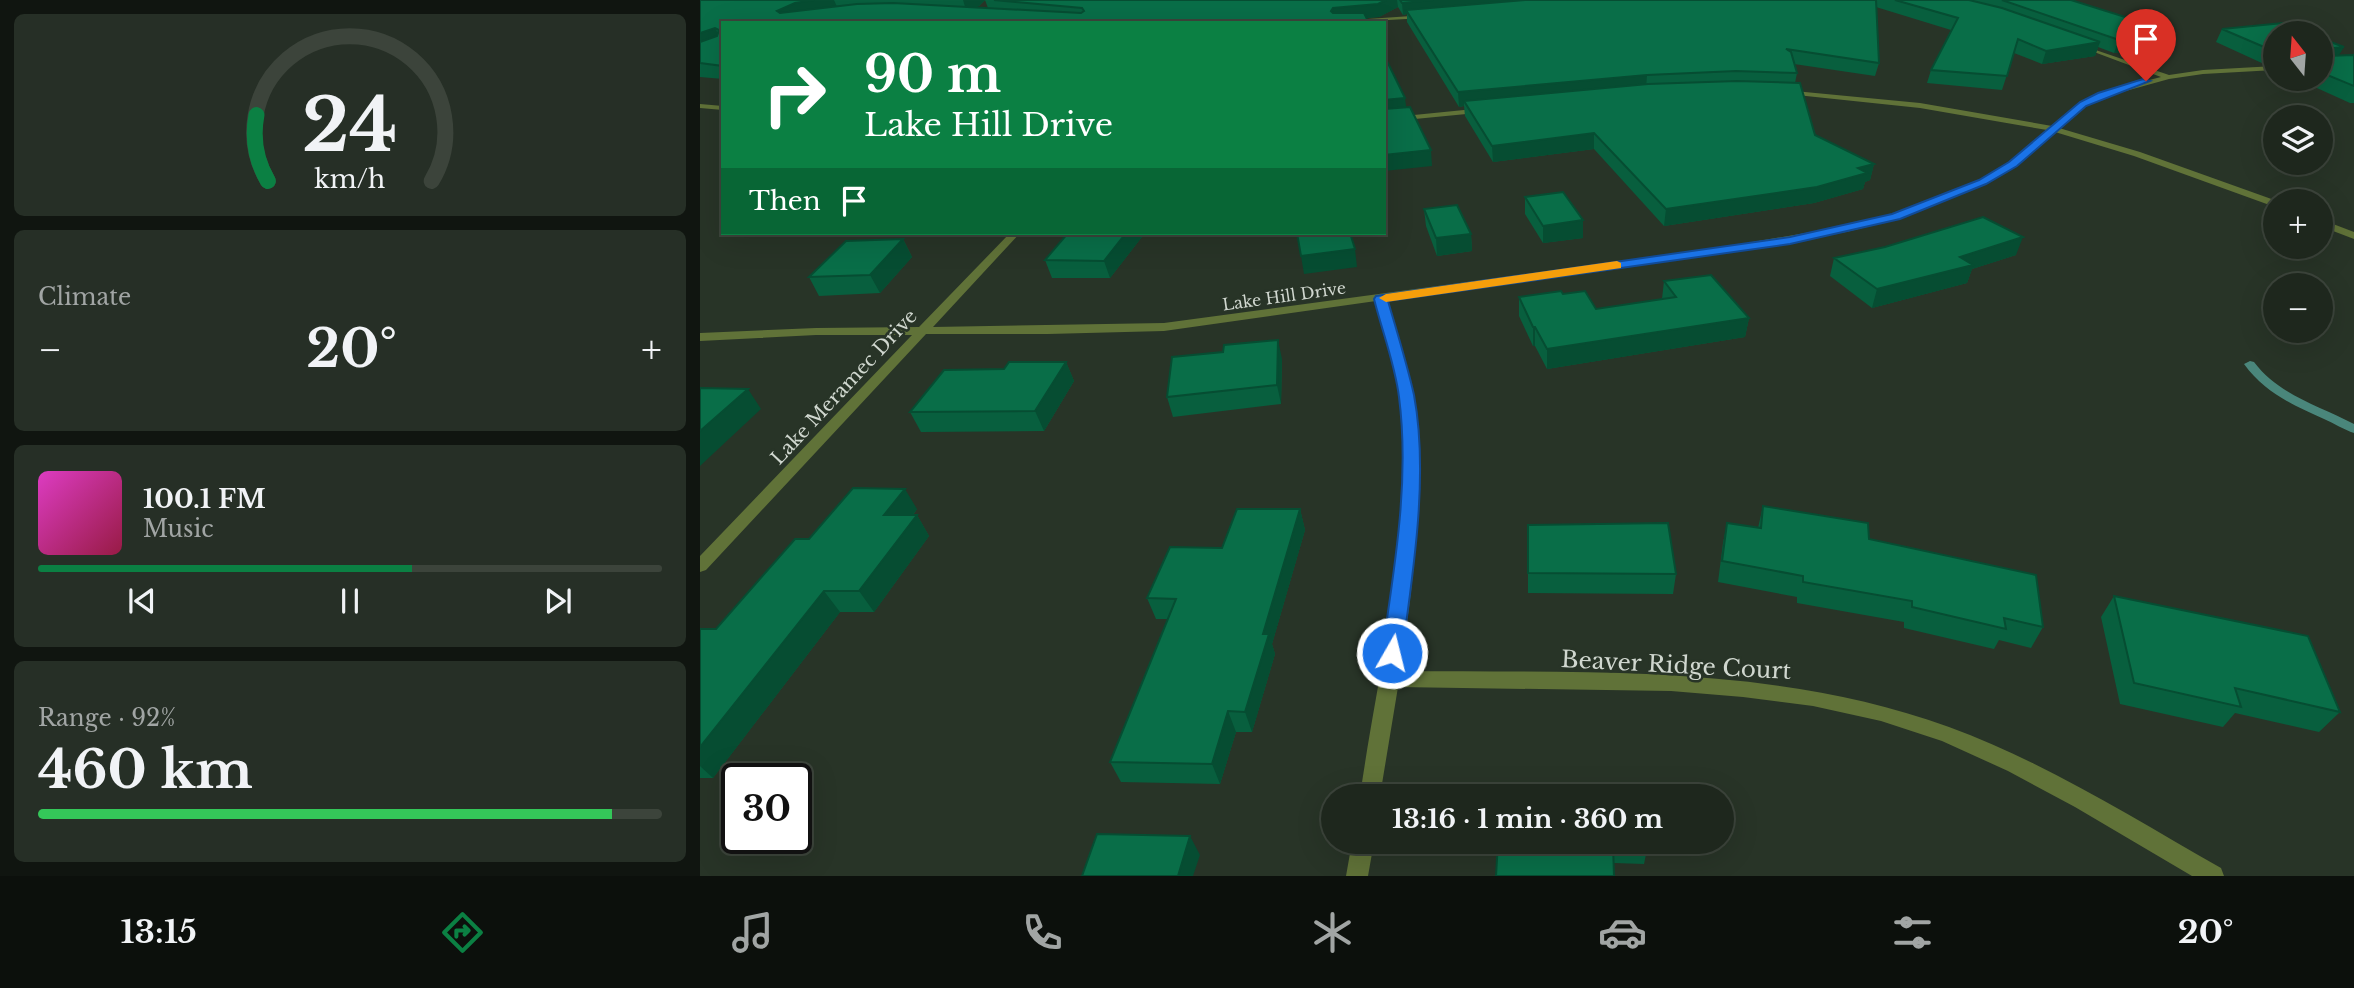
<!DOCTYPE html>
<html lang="en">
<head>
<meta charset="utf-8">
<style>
  :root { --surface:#1e271d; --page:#262f26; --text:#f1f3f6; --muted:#a1a5a4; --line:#3c443b; --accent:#0b8043 }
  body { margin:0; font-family:"Libre Baskerville",serif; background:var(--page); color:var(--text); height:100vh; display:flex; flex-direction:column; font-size:26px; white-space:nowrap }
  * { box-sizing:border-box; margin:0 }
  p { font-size:23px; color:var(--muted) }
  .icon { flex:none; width:38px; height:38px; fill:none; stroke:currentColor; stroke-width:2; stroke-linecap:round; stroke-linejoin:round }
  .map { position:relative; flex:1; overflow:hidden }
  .panel { display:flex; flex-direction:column; gap:14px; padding:14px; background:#101510; width:700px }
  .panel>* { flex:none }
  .top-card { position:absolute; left:21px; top:21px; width:665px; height:214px; border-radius:0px; box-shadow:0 7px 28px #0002,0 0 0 2px var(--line); background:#0b8043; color:#fff; overflow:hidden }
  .needle { width:46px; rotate:343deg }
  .controls { position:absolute; left:1563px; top:21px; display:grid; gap:14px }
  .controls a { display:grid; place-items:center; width:70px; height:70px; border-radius:50%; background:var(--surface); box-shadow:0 7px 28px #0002,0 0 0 2px var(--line); font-size:35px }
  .speed { position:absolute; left:21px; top:763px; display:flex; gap:14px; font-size:35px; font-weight:700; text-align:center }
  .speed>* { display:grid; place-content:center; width:91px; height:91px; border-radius:50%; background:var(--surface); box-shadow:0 7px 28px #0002,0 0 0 2px var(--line); line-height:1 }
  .speed .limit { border:4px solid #111; border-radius:10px; background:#fff; color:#111 }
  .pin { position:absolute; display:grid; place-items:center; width:60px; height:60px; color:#fff; margin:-72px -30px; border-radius:50% 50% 50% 0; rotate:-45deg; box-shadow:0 0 7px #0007 }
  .pin .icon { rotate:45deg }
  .me { position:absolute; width:77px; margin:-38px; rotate:8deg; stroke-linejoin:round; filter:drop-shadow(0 0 5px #0008) }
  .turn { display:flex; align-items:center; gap:24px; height:147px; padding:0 28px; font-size:32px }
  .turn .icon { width:91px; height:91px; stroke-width:2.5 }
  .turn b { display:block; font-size:49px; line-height:60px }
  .then { display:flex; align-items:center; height:66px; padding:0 28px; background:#0003; gap:14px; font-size:26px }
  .big { font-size:52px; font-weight:800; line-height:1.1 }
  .panel .tile { flex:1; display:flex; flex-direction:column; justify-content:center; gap:10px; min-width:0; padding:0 24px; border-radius:10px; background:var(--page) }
  .panel .dial { align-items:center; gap:0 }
  .dial svg { height:182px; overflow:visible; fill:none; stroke:var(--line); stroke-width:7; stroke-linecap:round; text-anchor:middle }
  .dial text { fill:var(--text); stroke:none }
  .song { display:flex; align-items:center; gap:21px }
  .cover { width:84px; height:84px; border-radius:10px; background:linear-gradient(135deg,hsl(310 70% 55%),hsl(340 70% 35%)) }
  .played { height:7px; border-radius:4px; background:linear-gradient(90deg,var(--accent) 60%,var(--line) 60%) }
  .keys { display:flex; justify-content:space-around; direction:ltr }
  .heat { display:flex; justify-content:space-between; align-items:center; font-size:38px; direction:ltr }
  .charge { height:10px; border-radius:5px; background:linear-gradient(90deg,#34c759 92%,var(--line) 0) }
  .trip { position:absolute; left:621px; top:784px; width:413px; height:70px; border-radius:35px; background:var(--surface); box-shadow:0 7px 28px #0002,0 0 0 2px var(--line); font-weight:800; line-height:70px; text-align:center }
  .tabs { display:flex; height:112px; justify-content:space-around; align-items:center; background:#0c100c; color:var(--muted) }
  .tabs .icon { width:49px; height:49px }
  .tabs .active { color:var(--accent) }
  .tabs b { font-size:32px; color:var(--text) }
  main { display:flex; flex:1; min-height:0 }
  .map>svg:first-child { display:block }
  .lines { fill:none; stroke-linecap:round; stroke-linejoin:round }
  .stream { fill:#4a867b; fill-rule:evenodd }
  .minor { fill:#607238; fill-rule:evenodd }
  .wall { fill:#085f3e }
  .shaded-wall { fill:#064d32 }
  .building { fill:#096e48; stroke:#064d32; stroke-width:2 }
  .route { fill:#1a73e8; stroke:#114b97; stroke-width:2 }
  .slow { fill:#f59e0b }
  .labels { text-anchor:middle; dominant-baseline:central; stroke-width:5; stroke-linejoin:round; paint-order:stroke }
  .far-street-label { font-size:16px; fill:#d0d7cf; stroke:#283427 }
  .street-label { font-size:19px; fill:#d0d7cf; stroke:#283427 }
  .near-street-label { font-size:23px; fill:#d0d7cf; stroke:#283427 }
</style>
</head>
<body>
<main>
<section class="panel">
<div class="tile dial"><svg viewBox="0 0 100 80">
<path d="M14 69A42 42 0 1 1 86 69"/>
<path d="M14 69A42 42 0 0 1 9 40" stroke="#0b8043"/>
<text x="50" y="56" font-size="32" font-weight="700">24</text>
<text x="50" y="72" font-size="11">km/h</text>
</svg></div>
<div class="tile"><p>Climate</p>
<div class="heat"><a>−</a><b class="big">20°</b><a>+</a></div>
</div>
<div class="tile">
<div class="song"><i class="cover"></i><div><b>100.1 FM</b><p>Music</p></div></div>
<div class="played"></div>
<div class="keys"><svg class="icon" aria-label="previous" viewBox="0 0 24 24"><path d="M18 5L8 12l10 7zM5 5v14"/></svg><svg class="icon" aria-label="pause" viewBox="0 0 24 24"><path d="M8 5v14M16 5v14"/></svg><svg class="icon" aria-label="next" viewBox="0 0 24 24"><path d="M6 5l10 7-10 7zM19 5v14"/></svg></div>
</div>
<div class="tile"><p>Range · 92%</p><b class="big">460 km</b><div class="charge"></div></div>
</section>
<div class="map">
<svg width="1654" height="876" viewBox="0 0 1654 876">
  <rect width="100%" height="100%" fill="#283427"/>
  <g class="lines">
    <path class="stream" d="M1550,361l4,1c25,33 64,43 100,62v9c-10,-3 -20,-10 -30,-14 -31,-14 -59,-26 -80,-55z"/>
    <path class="minor" d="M726,15l-2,3 -89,5 3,-2z
      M1378,44l91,31 34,-5 72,-4v4l-72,4 -34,5 -65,18 -18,9 -27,22 81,24 137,49 -2,6 -141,-51 -79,-24 -39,34 -31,18 -85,35 -54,13 -134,23 -325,45c9,29 19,58 24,88 16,93 3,190 -11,283 183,2 374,-8 549,56 96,35 184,91 272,141l3,8h-32l-117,-69 -67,-36 -66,-30 -61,-20 -68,-15 -70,-9 -72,-6 -273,-4 -18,109h-20c19,-133 55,-265 39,-401 -4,-32 -14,-63 -23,-94l-212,30 -116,3h-122l-220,236 -6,2v-16l212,-221h-96l-116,6v-8l116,-5 103,-1 91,-94h10l-87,94 231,-4 548,-74 134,-23 47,-11 86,-35 31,-18 37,-32 -127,-22 -133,-14 -4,-2 1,-2 136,13 132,23 28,-24 18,-9 63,-16 -83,-31z
      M0,104l23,2v4l-23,-2z
      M784,108h3v4l-103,10v-4z
      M1620,219l34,13v7l-34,-13z
      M652,842h22l-6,34h-22z"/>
  </g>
  <path class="wall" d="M0,0h285l-6,6 -6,2h15l-3,-8h1086l96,45 -53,8 -16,-6 -3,9 -53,8 -28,-11 -12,37 -75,-7 4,-13 20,-40 -75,-23 3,56 -4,13 -81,-12 3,9 -2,10 20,52 59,29 -4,16 -5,2 -2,7 -49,14 -150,23 -70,-77 -101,13 -28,-46 -1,-10 -5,1 -52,-85v-8l-4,1 -5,-8 -19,10 -13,1 -643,5v56l-23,-2z
    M1522,29l53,4v31h-11l-48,-22z
    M1620,38l19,18 15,-1v48h-4l-53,-24h23z
    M825,197l58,23v18l-40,5 -18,-29z
    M724,209l47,25 1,17 -35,5 -11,-30z
    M368,233h77l-35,45h-58l-7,-18z
    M203,239l9,18 -32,36 -61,3 -10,-19z
    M1316,255l-44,14 -5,14 -95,25 -42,-32 4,-18z
    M964,281l85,37 -4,19 -198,32 -12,-23h-2l-14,-30v-19l44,-3 33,15 66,-10z
    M582,359l-1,45 -108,13 -6,-20z
    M366,362l8,19 -30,50 -123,1 -11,-20 94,-43z
    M1063,506l106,33 174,88 -12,21 -32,-8 -5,9 -90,-21v-6l-107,-19v-6l-79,-15 5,-39 4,-20 31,5z
    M217,509l-4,6h4l12,21 -55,76h-34l-127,166h-13v-149h16l93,-90z
    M600,509l5,21 -33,114 3,10 -23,78h-16l-16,52 -99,-2 -11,-20 58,-143h-12l-9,-21 75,-50z
    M828,525l148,49 -3,20 -145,-1z
    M1414,596l226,116 -21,20 -84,-19 -12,14 -103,-23 -19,-87z
    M798,842h149l1,3 -4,19 -30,-1z"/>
  <path class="shaded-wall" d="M114,0h20l4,9 -53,14 -8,-12 18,-8z
    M263,0h22l-6,6 -13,4z
    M686,0h11l1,7 -19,10 -44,3 -4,-9 2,-3z
    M733,0h145l-172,10 1,4 -4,1 -1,-12z
    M15,28l7,13 -22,8v-16z
    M1473,32l-6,13 -53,8 5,-13z
    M1400,42l-5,14 -53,8 4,-13z
    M1644,47l-8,13 -16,2 5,-13z
    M947,75l-1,14 -182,12v5l-5,1 -1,-15z
    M705,98l2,15 -23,2v-15z
    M894,133v16l-101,13 -1,-16z
    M731,150l1,16 -48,5v-16z
    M1174,164l-4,16 -5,2 -2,7 -49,14 -150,23 2,-17 192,-41z
    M883,220v18l-40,5v-17z
    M426,233h19l-35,45 -6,-17z
    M771,234l1,17 -35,5 -1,-18z
    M1323,237l-7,18 -44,14 -5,14 -95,25 5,-19 83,-32z
    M203,239l9,18 -32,36 -10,-18z
    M655,249l2,18 -53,7 -3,-18z
    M1049,318l-4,19 -198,32v-20z
    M833,327h2v19h-2z
    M578,340l4,19 -1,45 -4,-19z
    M366,362l8,19 -30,50 -9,-20z
    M48,389l13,20 -61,57v-35z
    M205,489l12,20 -20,27 -13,-21z
    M600,509l5,21 -33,114 3,10 -23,78 -7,-20 18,-78z
    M217,515l12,21 -55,76 -15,-21z
    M124,591l16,21 -127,166 -13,-12v-19z
    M528,711l8,21 -16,52 -8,-20z
    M490,836l10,19 -7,21h-15z"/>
  <path class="building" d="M0,0h114l-19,3 -18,8 3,2 77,-9 36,-1 188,10 3,-2 -2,-3 -88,-8h392l-8,4 -45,4 -2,3 2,2h31l5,10h-646v43l-23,-3v-21l17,-6 2,-6 -4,-2 -15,5z
    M700,0h33l-31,3z
    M825,0h351l3,63 -93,-14 5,3 6,21 -61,-2 -89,4 -189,17 -52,-82z
    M1195,0h74l33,8 98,34 -54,9 -28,-12 -11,37 -76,-6 27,-52z
    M1302,0h69l102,32 -54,8z
    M1583,23l26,10h-34v17h-4l-49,-21z
    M1620,38l24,9 -19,2 1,7 28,-1v31l-34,-14z
    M684,55l21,43 -21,2z
    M1037,81l63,2 15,52 59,29 -16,4 9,5 -50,14 -151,22 -72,-76 -102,13 -28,-45 184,-17z
    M710,107l21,43 -47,5v-46z
    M863,192l20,28 -40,6 -18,-29z
    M757,205l14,29 -35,4 -12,-29z
    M1283,217l40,20 -63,20 13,8 -96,24 -43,-31 51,-11z
    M368,233h58l-22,28 -59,-1z
    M597,233h53l5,16 -54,7z
    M203,239l-33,36 -61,2 37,-36z
    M1011,275l38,43 -202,31 -12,-22h-2l-14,-30 42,-6 2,3 22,-3 11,18 80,-12 -12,-16z
    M578,340l-1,45 -110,12 5,-40 51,-5 1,-7z
    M309,362h57l-31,49 -125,1 34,-42 60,-1z
    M0,388l48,1 -48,42z
    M153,488l52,1 -21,26h33l-58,76h-35l-124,156v-118h16l79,-90h14z
    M1063,506l105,17 1,16 167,36 7,52 -39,-9 2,11 -94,-22v-6l-109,-19v-6l-81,-15 5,-38 34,5z
    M537,509h63l-37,125h6l-24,78 -17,-1 -16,53 -102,-2 66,-163 -29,-1 23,-51 52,1z
    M968,523l8,51 -148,-1v-48z
    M1414,596l194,40 32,76 -105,-24 6,19 -107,-24z
    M802,785l104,3v8h-105z
    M397,834l93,2 -12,40h-96z
    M798,842h149l1,3 -35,-1 1,32h-118z"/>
  <path class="route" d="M1443,79l7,2 -64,25 -69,60 -31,18 -86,35 -110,25 -402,57c9,31 19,63 26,94 15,80 -1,178 -12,258l-2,6 -8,2 -7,-2 -3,-6c12,-84 28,-171 17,-256 -4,-33 -17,-66 -25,-98l2,-3 414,-59 102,-23 87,-34 30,-18 71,-60 18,-9z"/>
  <path class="slow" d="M917,261l4,2v5l-235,34 -7,-4 7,-4z"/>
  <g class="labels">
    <g class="far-street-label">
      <text transform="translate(584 296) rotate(-8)">Lake Hill Drive</text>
    </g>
    <g class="street-label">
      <text transform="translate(144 387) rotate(-47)">Lake Meramec Drive</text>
    </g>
    <g class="near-street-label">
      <text transform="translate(976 665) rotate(3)">Beaver Ridge Court</text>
    </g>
  </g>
</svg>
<div class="controls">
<a><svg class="needle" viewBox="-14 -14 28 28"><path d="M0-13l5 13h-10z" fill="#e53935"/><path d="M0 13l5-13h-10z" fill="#a1a5a4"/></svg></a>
<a><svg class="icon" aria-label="layers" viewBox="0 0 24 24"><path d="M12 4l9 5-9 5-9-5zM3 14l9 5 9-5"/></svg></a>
<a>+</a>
<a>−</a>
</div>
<div class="speed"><div class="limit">30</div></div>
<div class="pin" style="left:1446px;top:81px;background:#d93025"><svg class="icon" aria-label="arrive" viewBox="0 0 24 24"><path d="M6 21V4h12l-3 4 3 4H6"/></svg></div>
<svg class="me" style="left:692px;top:653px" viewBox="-20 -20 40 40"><circle r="17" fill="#1a73e8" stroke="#fff" stroke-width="3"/><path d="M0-11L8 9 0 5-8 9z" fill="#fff"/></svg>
<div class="trip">13:16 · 1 min · 360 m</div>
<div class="top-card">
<div class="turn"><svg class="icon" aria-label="right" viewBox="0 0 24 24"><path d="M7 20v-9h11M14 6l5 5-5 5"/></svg><div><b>90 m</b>Lake Hill Drive</div></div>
<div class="then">Then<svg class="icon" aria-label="arrive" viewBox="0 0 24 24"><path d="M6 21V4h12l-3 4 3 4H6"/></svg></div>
</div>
</div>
</main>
<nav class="tabs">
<b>13:15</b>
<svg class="icon active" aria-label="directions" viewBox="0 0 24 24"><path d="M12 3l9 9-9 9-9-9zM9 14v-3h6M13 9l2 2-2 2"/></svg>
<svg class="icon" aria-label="music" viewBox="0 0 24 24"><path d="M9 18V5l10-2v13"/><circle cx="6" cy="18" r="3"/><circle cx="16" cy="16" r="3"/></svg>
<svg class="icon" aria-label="phone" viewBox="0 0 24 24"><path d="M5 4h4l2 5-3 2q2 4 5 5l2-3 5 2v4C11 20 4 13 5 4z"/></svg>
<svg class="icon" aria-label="climate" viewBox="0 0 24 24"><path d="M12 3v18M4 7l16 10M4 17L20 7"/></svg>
<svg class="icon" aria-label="car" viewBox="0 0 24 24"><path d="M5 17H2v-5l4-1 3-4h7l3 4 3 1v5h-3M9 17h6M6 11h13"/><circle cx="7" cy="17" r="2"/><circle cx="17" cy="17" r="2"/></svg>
<svg class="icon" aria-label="filters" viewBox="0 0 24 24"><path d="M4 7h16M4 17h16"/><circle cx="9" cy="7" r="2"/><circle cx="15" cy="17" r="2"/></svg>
<b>20°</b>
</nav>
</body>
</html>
